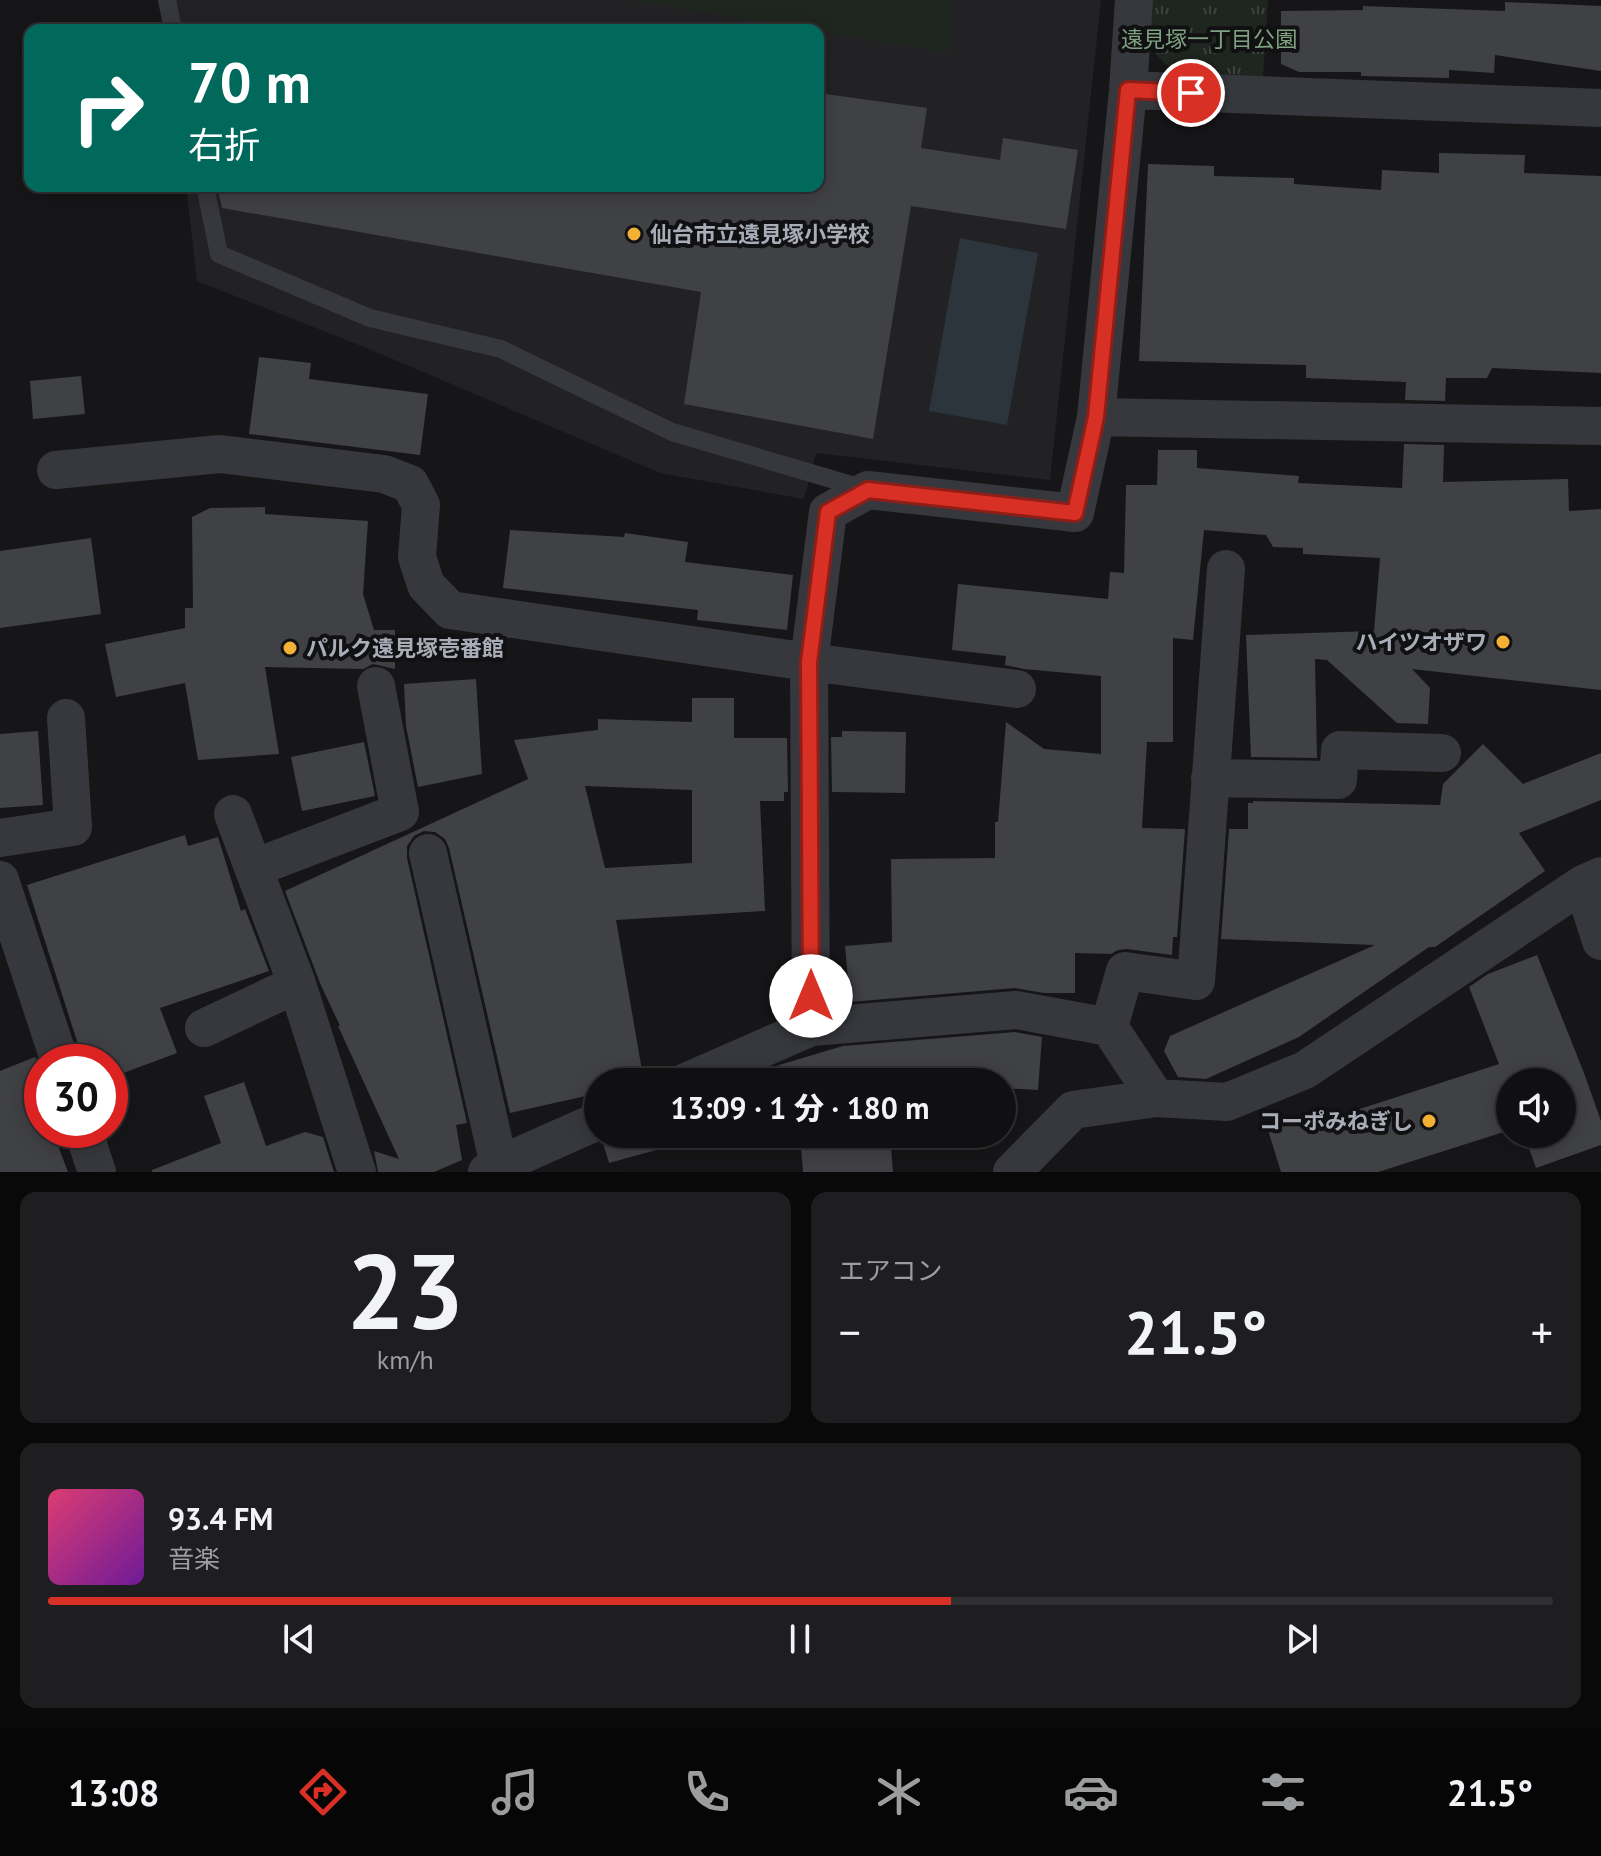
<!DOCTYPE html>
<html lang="ja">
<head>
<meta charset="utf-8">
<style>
  :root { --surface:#101012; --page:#1e1e20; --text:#f1f3f6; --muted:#9c9d9f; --line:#303032; --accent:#d93025 }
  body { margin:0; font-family:"PT Sans","Noto Sans JP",sans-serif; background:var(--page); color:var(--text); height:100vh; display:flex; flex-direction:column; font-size:30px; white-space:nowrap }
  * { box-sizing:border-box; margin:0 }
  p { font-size:26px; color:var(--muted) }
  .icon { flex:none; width:44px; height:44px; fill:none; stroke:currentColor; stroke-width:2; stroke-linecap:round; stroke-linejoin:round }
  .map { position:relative; height:1172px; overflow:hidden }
  .sheet { display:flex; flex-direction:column; gap:20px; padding:20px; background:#09090a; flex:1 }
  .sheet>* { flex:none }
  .top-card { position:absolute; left:24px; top:24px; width:800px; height:168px; border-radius:16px; box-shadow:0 4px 20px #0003,0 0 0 2px var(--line); background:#00695c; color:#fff; overflow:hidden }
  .fabs { position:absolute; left:1496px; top:1068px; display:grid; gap:16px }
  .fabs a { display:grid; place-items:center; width:80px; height:80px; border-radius:50%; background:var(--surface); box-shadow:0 4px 20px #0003,0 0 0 2px var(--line); font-size:40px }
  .speed { position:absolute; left:24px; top:1044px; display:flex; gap:16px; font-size:40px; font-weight:700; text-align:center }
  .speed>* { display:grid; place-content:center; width:104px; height:104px; border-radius:50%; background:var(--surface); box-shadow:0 4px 20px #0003,0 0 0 2px var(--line); line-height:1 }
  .speed .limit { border:12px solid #d22; background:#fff; color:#111 }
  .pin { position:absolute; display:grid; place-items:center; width:68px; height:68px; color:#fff; margin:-34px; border:4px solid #fff; border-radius:50%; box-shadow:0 2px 8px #0007 }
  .me { position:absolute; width:88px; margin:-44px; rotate:0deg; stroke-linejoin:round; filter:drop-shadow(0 0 6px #0008) }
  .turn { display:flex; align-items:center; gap:28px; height:168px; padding:0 32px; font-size:36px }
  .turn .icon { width:104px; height:104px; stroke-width:2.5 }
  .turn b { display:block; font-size:56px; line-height:68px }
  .big { font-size:60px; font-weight:800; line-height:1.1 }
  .sheet .widget { flex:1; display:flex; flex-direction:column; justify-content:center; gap:12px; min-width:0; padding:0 28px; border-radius:16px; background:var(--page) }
  .sheet .dial { align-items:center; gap:0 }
  .dial b { font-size:104px; line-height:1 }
  .song { display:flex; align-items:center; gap:24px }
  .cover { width:96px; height:96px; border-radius:12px; background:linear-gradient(135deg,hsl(340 70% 55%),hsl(280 70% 35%)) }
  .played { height:8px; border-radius:4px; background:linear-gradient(90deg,var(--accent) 60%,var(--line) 60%) }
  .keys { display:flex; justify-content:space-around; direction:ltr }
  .heat { display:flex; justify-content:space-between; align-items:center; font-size:44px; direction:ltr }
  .sheet .tiles { flex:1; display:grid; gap:20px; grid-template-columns:1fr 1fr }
  .widget:last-child { grid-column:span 2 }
  .trip { position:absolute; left:584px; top:1068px; width:432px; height:80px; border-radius:40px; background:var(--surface); box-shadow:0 4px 20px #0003,0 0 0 2px var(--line); font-weight:800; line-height:80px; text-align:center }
  .menu { display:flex; height:128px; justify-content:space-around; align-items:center; background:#060607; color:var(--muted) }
  .menu .icon { width:56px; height:56px }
  .menu .active { color:var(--accent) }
  .menu b { font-size:36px; color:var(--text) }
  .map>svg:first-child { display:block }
  .built { fill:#222225 }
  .grass { fill:#1e261f }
  .park { fill:url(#park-tufts) }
  .water { fill:#2c353c }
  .building { fill:#404145; fill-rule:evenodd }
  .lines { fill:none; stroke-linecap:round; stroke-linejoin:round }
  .service { stroke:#37383d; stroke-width:18 }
  .minor { stroke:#37383d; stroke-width:38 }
  .route-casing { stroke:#8d1f18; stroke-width:20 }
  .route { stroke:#d93025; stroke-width:14 }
  .poi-dot { fill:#f2b134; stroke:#111113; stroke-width:3 }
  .labels { text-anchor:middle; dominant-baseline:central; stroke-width:8; stroke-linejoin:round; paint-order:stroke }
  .park-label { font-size:22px; fill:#7fa381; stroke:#111113 }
  .poi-label { font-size:22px; font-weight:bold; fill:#a8adb8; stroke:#111113; text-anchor:start }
</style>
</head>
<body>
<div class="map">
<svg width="1601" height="1172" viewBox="0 0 1601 1172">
  <defs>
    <pattern id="park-tufts" width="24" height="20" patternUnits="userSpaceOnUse" patternTransform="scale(2)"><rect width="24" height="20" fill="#1e261f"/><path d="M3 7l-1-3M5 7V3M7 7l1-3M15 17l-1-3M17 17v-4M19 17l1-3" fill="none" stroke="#3c433d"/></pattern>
  </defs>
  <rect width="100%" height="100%" fill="#161618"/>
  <path class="built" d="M166,0h935l-51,480 -234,-27 -12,46 -144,-26 -291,-124 -172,-68 -11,-95h632v-156h-649z"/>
  <path class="grass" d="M628,0h325l-5,53z"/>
  <path class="park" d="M1151,0h117l-5,76 -84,2 -29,-30z"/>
  <path class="water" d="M960,238l78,15 -31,172 -78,-14z"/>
  <path class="building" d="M1505,2l96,4v65l-106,-16 -1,18 -45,-3v8l-88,-2v-4h-62l-18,-8v-53l82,-1v-4l142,5z
    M818,93l109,15 -6,40 79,12 3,-22 75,12 -12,79 -155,-23 -38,233 -189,-35 17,-112 -479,-84 -5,-22h601z
    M1439,153l86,2 -1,18 77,3v197l-109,-5 -5,10h-41l-1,23 -40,-1 1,-18 -100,-4v-13l-167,-4 9,-197 66,2v10l80,2v6l87,6 1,-20 57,3z
    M259,357l52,6 -2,16 119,15 -8,61 -171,-21z
    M81,376l4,38 -52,5 -3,-38z
    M1404,444l40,1 -1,37 125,-3 1,32 32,-2v181l-189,-21 18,19 -2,36 -31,-1 -70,-63 -12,-1 2,99 -66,-1 -5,-122 128,-4 6,-73 -77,-4v-6l-30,-1 -7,-12 -62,-5 -11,110 -20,-2v104h-26l-5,86 43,1 -8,108h-4l-1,18 -45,-6 -9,1 -7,4 -36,-1v40h-31l-29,-5 -165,14 -5,-56 47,-4 -1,-83 104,-1v-36h3l8,-100 38,27 57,5v-78l-77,-7 -19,-4 1,-9 -54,-6 6,-66 150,15 2,-27 14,1 2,-88h31l1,-35h39v18l102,8 -1,7 104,5z
    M265,507v7l103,7 -5,73 11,36h21v39l-22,-5 -10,5 -98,-2 14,87 -81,6 -13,-77 -69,14 -11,-53 80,-16v-20h8l-1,-91 18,-9z
    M510,530l114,7 1,-4 63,9 -3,20 108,13 -6,55 -90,-10 1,-10 -195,-22z
    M91,538l10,76 -101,14v-77z
    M476,679l6,95 -64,13 -12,-61 -2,-42z
    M692,698h42v40h53l1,54h-4v9h-24l5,110 -149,9 28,162h-46v17l-7,1 -1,-5 -80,18 -61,-265 -4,-9 -10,-7 -11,-1 -10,5 -7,10v12l60,265 -11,2 6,35 -28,12h-28l-1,-1v1h-27l-4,-21 25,8 -61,-133h2l-20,-43 -35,-92 243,-112 -14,-39 84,-10v-11l94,3zM585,786l107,4v73l-87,5z
    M38,731l5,74 -43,3v-74z
    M842,731l64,1 -1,61 -73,-1 -1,-55h11z
    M364,742l11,54 -73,15 -11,-54z
    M1483,744l40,40 78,-31v47l-82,33 26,38 -110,76h-6l-130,90 -93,42 -28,-2 -14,-26 6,-15 205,-91 -154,-6 8,-110h19v-26h5v-2l187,4 3,-21z
    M185,835l3,11 30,-9 23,74 4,-2 24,62 -109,37 17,45 -67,25v-16h-29l-4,-21 -50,-156z
    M1537,955l47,118 17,48v24l-65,23 -12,-34h38v-52h-52v48l-132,42h-97l-13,-42 68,-21 2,7 161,-52 -30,-77 19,-13z
    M1015,1032l27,5 -4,53 -36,-2v-6h-261l38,-17 64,-19z
    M35,1057l7,16v57h10l16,42h-68v-101z
    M244,1082l22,64 39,-14 18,5 11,35h-182v-2l69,-27 -17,-47z
    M616,1134h111l-25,10 -2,-6 -91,25 -6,-20z
    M800,1134h90l3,38h-90z"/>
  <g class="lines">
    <path class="service" d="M167,0l6,30
      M205,186l14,68 151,64 131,31 171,83 193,57"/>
    <path class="minor" d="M1128,90l473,18
      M1096,417l505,9
      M56,470l164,-16 164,20 26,10 11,21 -4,52 9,28 24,25 359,52 208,27
      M1210,778l128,2 2,-30 102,3
      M233,814l64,170 60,188
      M0,838l73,-11 -7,-109
      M428,853l71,312
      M254,868l146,-56 -24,-126
      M0,880l60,182
      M1583,884l18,57
      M811,1027l-2,-365 19,-150 40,-22 207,23 21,-96 32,-327 6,-90
      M1109,1027l16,-56 71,10 30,-412
      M204,1028l93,-44
      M686,1082l125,-55 205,-17 93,17 47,71 71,4 78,-32 278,-186 18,-8
      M83,1130l14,42
      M487,1172l12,-7 99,-44
      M1012,1172l61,-62 83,-12"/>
  </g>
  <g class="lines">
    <g class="route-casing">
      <path id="route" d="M811,996l-2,-334 19,-150 40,-22 207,23 21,-96 32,-327 63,3"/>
    </g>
    <use href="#route" class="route"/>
  </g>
  <g class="poi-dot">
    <circle cx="634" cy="234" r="8"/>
    <circle cx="1503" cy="642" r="8"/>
    <circle cx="290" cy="648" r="8"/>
    <circle cx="1429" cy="1121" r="8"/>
  </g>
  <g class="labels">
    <g class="park-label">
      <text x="1209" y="39">遠見塚一丁目公園</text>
    </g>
    <g class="poi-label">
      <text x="650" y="234">仙台市立遠見塚小学校</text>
      <text x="1487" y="642" text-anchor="end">ハイツオザワ</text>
      <text x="306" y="648">パルク遠見塚壱番館</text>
      <text x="1413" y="1121" text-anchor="end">コーポみねぎし</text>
    </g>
  </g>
</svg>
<div class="fabs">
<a><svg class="icon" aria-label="sound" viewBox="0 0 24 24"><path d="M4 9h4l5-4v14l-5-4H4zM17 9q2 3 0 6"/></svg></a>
</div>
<div class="speed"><div class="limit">30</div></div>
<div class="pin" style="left:1191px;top:93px;background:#d93025"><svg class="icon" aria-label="arrive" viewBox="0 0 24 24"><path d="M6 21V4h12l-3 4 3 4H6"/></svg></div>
<svg class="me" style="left:811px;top:996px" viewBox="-20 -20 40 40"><circle r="19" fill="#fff"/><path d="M0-13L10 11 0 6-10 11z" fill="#d93025"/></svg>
<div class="trip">13:09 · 1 分 · 180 m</div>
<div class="top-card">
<div class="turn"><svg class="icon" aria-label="right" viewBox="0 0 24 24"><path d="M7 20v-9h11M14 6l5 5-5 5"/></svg><div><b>70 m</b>右折</div></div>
</div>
</div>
<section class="sheet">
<div class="tiles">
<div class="widget dial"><b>23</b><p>km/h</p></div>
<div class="widget"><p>エアコン</p>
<div class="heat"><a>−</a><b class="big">21.5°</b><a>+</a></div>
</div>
<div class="widget">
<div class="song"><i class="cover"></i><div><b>93.4 FM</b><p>音楽</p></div></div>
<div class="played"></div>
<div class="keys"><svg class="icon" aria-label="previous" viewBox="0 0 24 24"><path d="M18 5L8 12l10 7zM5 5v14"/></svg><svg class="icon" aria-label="pause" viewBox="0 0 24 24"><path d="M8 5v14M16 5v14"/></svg><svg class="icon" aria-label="next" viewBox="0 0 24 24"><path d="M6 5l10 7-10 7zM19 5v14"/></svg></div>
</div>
</div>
</section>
<nav class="menu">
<b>13:08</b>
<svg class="icon active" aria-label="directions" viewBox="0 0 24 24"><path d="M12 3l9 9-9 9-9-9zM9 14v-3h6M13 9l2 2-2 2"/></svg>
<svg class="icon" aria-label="music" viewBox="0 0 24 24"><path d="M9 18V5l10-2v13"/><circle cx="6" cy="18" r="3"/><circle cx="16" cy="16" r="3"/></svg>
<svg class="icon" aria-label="phone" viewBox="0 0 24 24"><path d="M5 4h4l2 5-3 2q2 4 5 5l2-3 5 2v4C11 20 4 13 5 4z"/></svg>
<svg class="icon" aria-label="climate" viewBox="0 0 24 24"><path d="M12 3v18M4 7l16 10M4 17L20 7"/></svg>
<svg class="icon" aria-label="car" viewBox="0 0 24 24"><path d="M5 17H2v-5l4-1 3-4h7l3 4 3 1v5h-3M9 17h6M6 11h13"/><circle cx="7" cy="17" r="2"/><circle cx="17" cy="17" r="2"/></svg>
<svg class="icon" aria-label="filters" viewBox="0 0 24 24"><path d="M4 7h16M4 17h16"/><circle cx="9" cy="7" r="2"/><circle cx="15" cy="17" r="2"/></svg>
<b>21.5°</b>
</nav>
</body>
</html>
